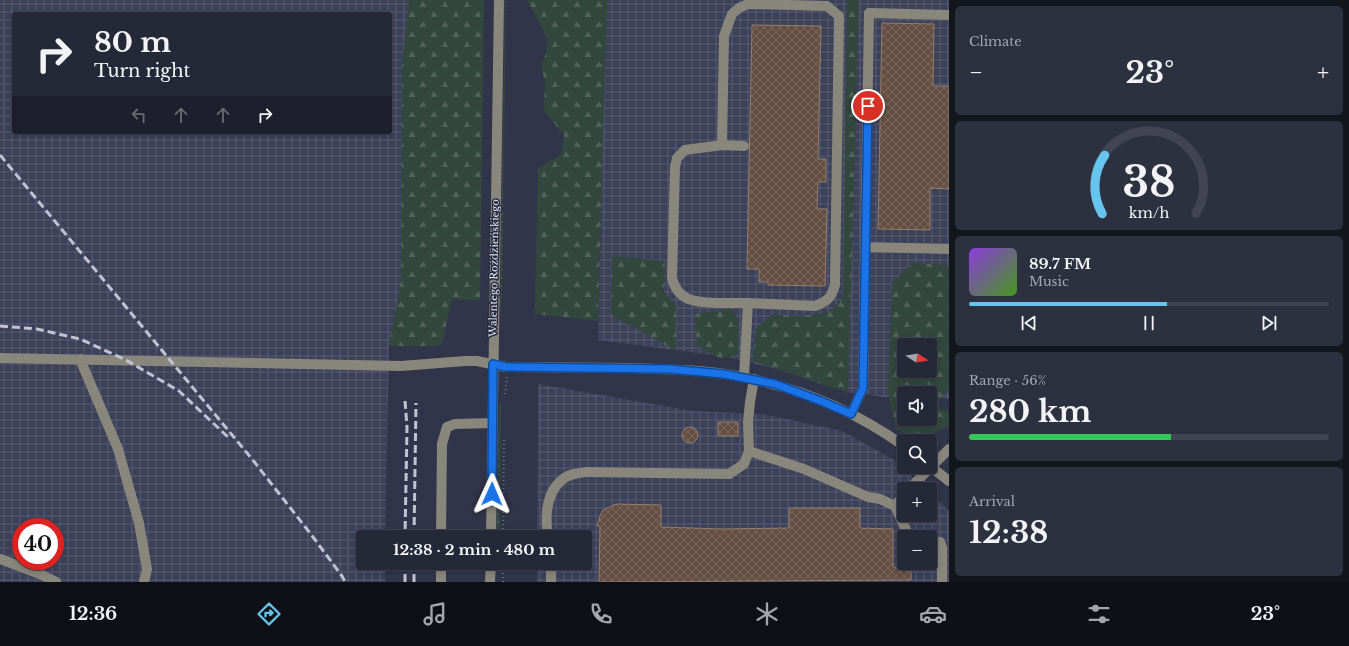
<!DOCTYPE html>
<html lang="en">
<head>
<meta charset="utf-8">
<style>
  :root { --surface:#252837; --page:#2d303f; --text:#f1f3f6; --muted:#a3a6ad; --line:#424452; --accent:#65c5ee }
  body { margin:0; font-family:"Libre Baskerville",serif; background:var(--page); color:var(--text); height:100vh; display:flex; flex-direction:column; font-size:15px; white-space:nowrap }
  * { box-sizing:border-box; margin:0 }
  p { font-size:13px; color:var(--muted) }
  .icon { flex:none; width:22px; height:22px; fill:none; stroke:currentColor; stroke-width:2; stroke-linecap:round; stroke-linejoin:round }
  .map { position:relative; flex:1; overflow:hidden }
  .drawer { display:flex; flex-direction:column; gap:6px; padding:6px; background:#14161e; width:400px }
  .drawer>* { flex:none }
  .guide { position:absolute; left:12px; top:12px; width:380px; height:122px; border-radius:4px; box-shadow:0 2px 6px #0003,0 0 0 1px var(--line); background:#252837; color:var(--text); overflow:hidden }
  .needle { width:26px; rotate:102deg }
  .fabs { position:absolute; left:897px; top:338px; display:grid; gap:8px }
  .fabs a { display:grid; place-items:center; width:40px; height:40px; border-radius:4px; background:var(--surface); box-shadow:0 2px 6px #0003,0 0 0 1px var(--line); font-size:20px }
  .speed { position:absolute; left:12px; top:518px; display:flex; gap:8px; font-size:20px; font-weight:700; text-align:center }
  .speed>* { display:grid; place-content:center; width:52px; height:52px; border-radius:50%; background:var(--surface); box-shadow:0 2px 6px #0003,0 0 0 1px var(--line); line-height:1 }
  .speed .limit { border:6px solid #d22; background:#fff; color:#111 }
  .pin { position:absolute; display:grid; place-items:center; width:34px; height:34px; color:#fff; margin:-17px; border:2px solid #fff; border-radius:50%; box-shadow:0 1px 4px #0007 }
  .me { position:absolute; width:44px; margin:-22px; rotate:1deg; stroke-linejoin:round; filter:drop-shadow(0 0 3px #0008) }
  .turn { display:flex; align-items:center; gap:14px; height:84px; padding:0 16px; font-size:18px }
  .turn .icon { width:52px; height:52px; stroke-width:2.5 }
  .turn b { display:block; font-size:28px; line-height:34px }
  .lanes { display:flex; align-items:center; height:38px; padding:0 16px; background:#0003; justify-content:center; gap:20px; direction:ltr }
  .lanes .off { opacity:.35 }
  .big { font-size:30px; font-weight:700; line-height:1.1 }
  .drawer .card { flex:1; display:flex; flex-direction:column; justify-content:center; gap:6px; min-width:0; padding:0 14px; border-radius:6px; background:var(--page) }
  .drawer .dial { align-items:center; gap:0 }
  .dial svg { height:104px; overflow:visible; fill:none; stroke:var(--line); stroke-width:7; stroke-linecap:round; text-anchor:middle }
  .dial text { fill:var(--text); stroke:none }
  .song { display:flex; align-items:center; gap:12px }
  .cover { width:48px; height:48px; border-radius:6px; background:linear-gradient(135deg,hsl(270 70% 55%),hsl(100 70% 35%)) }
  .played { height:4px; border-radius:2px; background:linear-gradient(90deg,var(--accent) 55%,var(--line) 55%) }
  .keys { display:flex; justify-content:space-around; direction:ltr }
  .heat { display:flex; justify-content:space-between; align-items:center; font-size:22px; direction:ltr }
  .charge { height:6px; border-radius:3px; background:linear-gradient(90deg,#34c759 56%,var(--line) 0) }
  .trip { position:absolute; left:356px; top:530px; width:236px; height:40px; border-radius:4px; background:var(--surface); box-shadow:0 2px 6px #0003,0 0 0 1px var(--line); font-weight:700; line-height:40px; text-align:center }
  .dock { display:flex; height:64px; justify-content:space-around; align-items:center; background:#0f1016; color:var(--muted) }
  .dock .icon { width:28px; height:28px }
  .dock .on { color:var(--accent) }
  .dock b { font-size:18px; color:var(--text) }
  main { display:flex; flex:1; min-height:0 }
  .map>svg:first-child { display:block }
  .industrial { fill:url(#industrial-grid); fill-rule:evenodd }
  .grass { fill:url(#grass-dots) }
  .forest { fill:url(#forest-firs); fill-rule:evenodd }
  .building { fill:url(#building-cross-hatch); stroke:#947d70 }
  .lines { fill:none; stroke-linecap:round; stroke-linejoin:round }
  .path { stroke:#6c6f81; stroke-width:2; stroke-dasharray:1 3; stroke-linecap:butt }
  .minor { stroke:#89867c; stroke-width:10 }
  .rail { stroke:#c0c3d2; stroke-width:3; stroke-dasharray:8 4; stroke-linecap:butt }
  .route-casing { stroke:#114b97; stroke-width:10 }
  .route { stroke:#1a73e8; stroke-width:7 }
  .labels { text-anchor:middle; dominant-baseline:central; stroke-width:3; stroke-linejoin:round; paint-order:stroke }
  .street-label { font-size:10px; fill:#e7eaf7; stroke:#272b3e }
</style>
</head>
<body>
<main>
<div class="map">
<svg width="949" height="582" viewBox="0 0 949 582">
  <defs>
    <pattern id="industrial-grid" width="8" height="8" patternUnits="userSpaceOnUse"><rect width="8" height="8" fill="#3c415a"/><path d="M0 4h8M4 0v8" fill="none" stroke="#585d72"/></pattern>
    <pattern id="grass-dots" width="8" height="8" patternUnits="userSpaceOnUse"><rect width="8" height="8" fill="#32473d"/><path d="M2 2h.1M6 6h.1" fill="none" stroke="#50625a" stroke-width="1.8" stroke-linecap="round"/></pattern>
    <pattern id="forest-firs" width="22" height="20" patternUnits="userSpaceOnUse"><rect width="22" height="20" fill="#32473d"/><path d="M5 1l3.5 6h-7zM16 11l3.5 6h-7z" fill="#50625a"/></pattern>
    <pattern id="building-cross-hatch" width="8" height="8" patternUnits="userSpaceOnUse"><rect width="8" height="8" fill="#644f42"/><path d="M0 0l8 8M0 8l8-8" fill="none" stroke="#7a685e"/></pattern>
  </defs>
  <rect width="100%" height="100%" fill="#313549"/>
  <path class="industrial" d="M0,0h442l-5,346h-48l-4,191h-22v26h22v19h-385zM14,14h376v118h-376zM21,527h34v34h-34z
    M602,0h347v399l-19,-1v-5h-26v5l-21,-1 -18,-3 -16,-1 -31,-14 -91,-22 -129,-17 3,-118zM904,345h26v26h-26z
    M538,384l155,27 70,3 79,17 52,29 32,29h-22v26h26v-22l19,18v71h-412v-19h48v-26h-48zM904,537h26v26h-26z"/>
  <path class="grass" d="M505,0h1l-4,293 -2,21z
    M499,405h2l-1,132h-3z"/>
  <path class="forest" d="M409,0h75l-4,300 -28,-1 -10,45 -5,2h-48l12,-64 1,-218z
    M527,0h80l-9,321 -63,-7 3,-146 23,-13 3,-20 -20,-24 1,-30 -4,-15 5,-13 2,-14z
    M847,0h12l-11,393 -95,-32 3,-33 16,-13 33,1 22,-3 16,-14z
    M612,256l53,5 -1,31 12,13v46l-65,-36z
    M912,263l37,2v127h-4l-9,15 13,5v14l-29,12 -24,-9 -8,-37 4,-110zM904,345h26v26h-26zM904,393h26v26h-26z
    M731,309l8,11 -1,35 -17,4 -24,-13 -2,-32z"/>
  <path class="building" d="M882,23l52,1 -1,62h16v103l-19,-1v42l-52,-1z
    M752,25l69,1 -3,133h8v23h-8l-1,27h10l-2,77 -57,-1v-3h-9v-13h-12z
    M718,422h20v14h-20z
    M682 435a8 8 0 1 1 16 0a8 8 0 1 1-16 0Z
    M616,504l45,1v22l60,2 68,-1v-20h71v20l33,1v38h18v13l-312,2 1,-56h-3l3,-10 3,-6z"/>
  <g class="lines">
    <path class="path" d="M505,394l2,-17
      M503,537l1,-100
      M503,582v-19"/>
    <path class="minor" d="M722,145l2,-109 8,-22 7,-6 9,-4 79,2 12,10 -4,269c-4,13 -7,16 -20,21l-67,-3 -4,74
      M744,146l-22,-1 -37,5 -8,8 -2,9 -3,111c6,24 24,24 45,25 10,0 21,0 31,0
      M865,247l84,2
      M0,358l401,8 64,-5h12l29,6c41,0 81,1 122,1 32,1 65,1 97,6 64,10 126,34 179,72
      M80,359l38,90 21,74 8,46 -3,13
      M851,414l12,-26 6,-375 80,2
      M749,451l55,18 64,28 12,2 15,7 12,26 8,5
      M930,466l19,15
      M909,489l40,-40
      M895,506l9,-11
      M441,537l1,-93 5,-17 8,-3 38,-1
      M491,537l8,-537
      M548,537c-3,-20 -3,-44 15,-58 6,-5 16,-6 24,-7l142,2 15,-10 5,-13 -1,-29 2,-20 4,-23
      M930,541l10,1 2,6v34
      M0,559l40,15 16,8
      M551,563v19
      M441,582v-19
      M490,582l1,-19"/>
    <path class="rail" d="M0,155l252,304 58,74 32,43 3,6
      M0,326l37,3 43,10 46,21 53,31 50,47
      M405,401l2,26 -2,110
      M414,537l2,-134
      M405,582v-19
      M414,582v-19"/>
  </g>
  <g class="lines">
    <g class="route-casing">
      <path id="route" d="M492,494l1,-130 13,3 163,2 55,5 51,10 46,17 30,13 12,-26 5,-282"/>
    </g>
    <use href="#route" class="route"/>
  </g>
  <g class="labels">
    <g class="street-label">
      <text transform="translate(494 268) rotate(-89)">Walentego Roździeńskiego</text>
    </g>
  </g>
</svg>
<div class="fabs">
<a><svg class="needle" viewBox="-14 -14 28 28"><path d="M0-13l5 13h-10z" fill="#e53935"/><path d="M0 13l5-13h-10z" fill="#a3a6ad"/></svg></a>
<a><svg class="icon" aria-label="sound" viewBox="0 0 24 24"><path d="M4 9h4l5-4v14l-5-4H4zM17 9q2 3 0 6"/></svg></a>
<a><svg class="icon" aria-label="search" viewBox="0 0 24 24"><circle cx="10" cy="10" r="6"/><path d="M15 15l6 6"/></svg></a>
<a>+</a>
<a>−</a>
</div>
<div class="speed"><div class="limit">40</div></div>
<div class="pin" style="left:868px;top:106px;background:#d93025"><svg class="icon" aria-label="arrive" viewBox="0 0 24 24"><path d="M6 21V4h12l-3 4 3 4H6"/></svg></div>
<svg class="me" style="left:492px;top:494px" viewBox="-20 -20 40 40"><path d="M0-17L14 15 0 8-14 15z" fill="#1a73e8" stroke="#fff" stroke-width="4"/></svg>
<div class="trip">12:38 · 2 min · 480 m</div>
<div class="guide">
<div class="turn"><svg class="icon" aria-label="right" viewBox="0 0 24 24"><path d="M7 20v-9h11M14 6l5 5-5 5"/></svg><div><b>80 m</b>Turn right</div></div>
<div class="lanes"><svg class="icon off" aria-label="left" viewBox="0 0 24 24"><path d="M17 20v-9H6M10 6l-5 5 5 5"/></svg><svg class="icon off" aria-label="ahead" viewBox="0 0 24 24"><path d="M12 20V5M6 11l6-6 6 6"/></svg><svg class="icon off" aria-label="ahead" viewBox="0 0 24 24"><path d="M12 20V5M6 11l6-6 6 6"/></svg><svg class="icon" aria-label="right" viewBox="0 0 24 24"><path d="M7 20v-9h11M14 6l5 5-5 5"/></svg></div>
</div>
</div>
<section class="drawer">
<div class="card"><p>Climate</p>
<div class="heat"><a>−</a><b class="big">23°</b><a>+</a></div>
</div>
<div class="card dial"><svg viewBox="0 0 100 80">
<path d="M14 69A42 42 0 1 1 86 69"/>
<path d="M14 69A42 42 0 0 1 16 24" stroke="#65c5ee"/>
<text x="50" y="56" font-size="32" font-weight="700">38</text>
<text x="50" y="72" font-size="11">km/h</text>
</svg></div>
<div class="card">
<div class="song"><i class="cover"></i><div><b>89.7 FM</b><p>Music</p></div></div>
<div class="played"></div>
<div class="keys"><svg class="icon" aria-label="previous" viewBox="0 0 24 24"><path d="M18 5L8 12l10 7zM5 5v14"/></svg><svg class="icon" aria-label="pause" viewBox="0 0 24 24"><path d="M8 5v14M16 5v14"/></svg><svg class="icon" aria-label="next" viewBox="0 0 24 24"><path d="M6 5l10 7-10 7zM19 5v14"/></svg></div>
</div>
<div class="card"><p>Range · 56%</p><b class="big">280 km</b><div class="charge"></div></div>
<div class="card"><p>Arrival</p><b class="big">12:38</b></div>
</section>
</main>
<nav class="dock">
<b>12:36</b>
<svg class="icon on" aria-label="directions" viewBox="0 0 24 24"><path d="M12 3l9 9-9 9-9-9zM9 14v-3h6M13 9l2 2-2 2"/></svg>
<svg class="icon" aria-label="music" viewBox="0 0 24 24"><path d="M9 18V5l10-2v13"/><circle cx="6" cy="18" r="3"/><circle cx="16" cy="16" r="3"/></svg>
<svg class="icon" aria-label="phone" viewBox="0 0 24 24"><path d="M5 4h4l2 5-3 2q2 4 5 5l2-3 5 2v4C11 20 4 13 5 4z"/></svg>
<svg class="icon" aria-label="climate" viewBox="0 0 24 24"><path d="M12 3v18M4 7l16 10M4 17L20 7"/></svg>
<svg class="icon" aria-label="car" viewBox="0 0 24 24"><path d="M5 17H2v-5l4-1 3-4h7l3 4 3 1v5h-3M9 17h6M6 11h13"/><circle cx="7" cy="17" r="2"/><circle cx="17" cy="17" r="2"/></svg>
<svg class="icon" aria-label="filters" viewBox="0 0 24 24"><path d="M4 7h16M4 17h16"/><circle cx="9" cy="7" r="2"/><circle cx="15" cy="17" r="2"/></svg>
<b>23°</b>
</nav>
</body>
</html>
